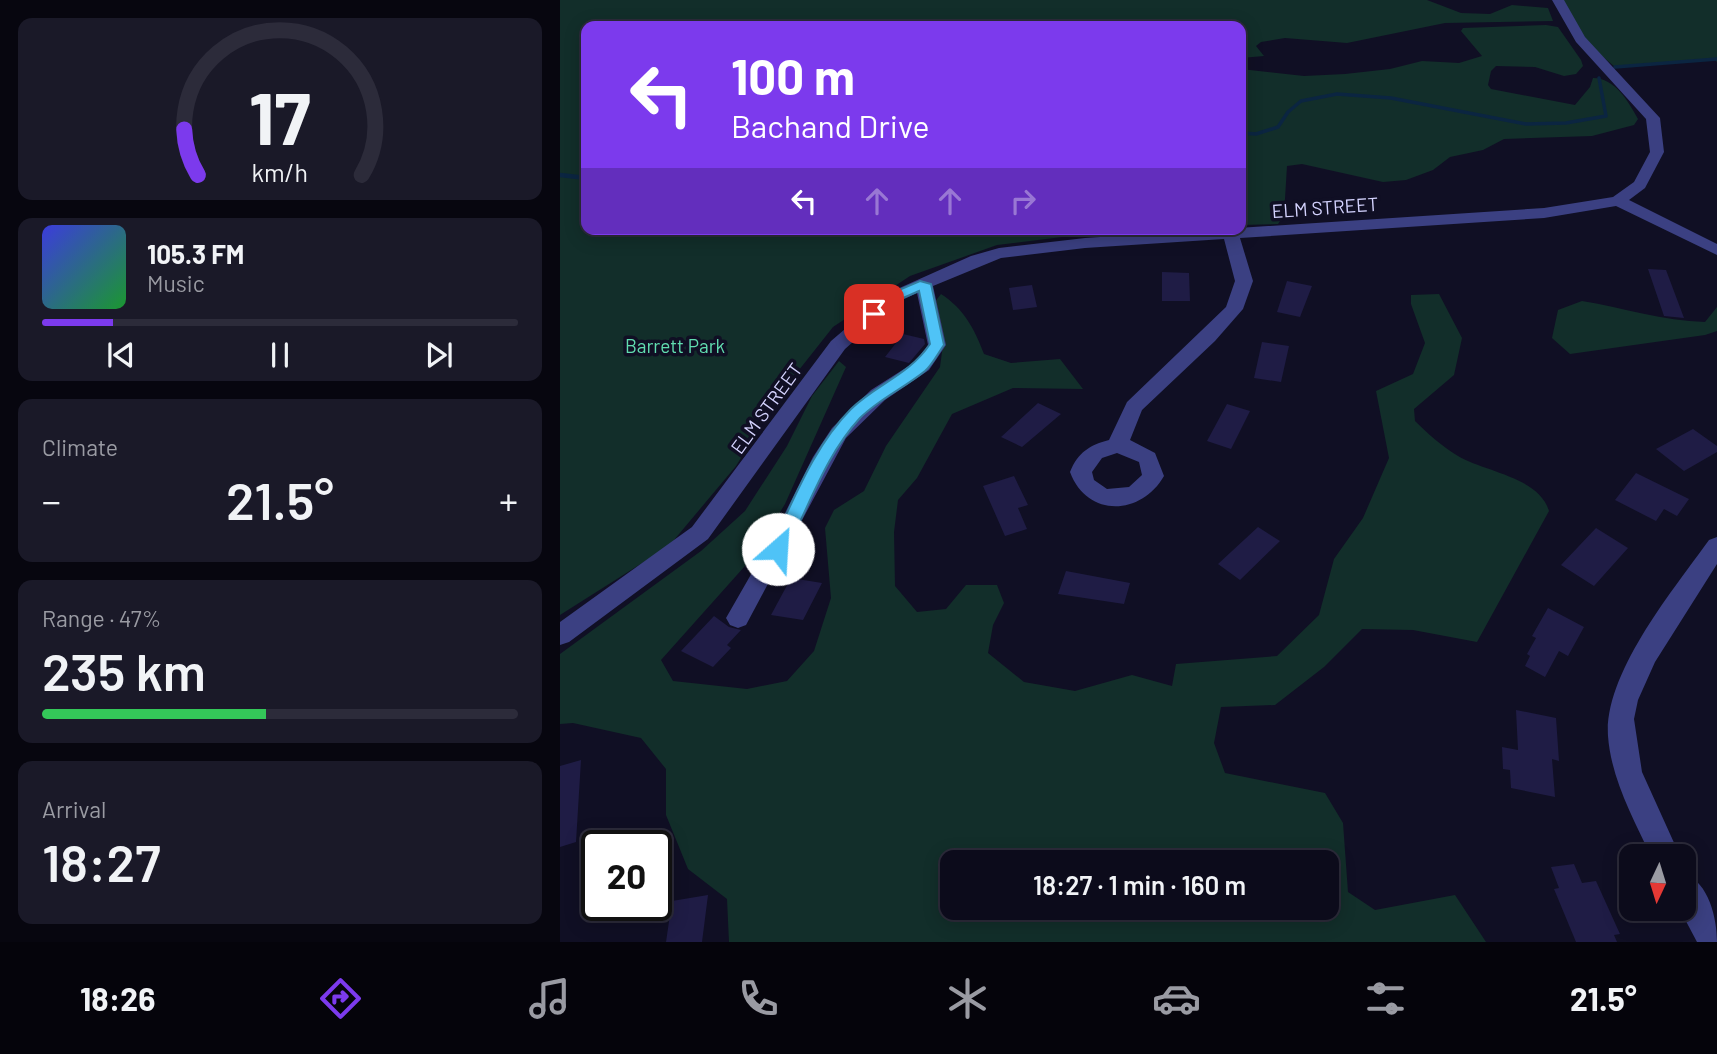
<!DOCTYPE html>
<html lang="en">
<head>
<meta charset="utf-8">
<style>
  :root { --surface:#0c0b1b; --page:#1a1928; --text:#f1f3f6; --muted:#9a9ba3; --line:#2c2b3a; --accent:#7c3aed }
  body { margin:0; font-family:Barlow,sans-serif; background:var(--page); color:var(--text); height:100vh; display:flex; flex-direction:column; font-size:26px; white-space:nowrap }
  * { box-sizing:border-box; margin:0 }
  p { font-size:23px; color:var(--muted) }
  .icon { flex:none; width:38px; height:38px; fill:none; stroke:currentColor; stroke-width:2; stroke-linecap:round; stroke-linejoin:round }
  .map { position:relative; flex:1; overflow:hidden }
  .drawer { display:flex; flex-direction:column; gap:18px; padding:18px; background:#07060f; width:560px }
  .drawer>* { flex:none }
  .guide { position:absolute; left:21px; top:21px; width:665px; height:214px; border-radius:14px; box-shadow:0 4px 18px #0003,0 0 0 2px var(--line); background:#7c3aed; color:#fff; overflow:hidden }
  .needle { width:46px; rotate:184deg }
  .tools { position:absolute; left:1059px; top:844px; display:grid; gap:14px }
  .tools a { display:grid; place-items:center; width:77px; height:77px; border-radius:14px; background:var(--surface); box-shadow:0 4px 18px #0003,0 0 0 2px var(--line); font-size:35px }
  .speed { position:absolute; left:21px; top:830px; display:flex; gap:14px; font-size:35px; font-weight:700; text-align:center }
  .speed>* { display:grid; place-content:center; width:91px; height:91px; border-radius:50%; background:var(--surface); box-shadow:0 4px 18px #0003,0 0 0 2px var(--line); line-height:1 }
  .speed .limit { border:4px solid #111; border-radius:10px; background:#fff; color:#111 }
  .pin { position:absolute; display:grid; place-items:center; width:60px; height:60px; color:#fff; margin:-30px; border-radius:14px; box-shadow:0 4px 10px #0006 }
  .me { position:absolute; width:77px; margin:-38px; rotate:26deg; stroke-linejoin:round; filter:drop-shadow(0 0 5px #0008) }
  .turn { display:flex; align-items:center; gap:24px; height:147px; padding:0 35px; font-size:32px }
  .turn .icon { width:91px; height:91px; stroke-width:2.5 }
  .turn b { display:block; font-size:49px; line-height:60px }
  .lanes { display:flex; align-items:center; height:66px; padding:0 35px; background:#0003; justify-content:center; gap:35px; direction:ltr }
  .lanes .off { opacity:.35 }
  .big { font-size:52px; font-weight:600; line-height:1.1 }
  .drawer .widget { flex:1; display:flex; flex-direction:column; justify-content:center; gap:10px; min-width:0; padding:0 24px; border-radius:14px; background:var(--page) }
  .drawer .dial { align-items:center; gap:0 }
  .dial svg { height:182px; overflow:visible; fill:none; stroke:var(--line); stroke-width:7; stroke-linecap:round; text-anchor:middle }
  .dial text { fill:var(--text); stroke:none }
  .song { display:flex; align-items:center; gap:21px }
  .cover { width:84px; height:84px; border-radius:10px; background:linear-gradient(135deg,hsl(240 70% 55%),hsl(130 70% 35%)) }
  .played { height:7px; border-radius:4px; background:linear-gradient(90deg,var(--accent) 15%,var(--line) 15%) }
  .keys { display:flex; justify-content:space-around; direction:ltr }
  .heat { display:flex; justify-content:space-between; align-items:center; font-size:38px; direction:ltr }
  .charge { height:10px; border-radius:5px; background:linear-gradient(90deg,#34c759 47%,var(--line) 0) }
  .trip { position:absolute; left:380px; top:850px; width:399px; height:70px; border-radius:14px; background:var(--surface); box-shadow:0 4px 18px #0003,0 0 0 2px var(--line); font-weight:600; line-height:70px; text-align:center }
  .tabs { display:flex; height:112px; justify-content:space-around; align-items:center; background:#05040b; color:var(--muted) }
  .tabs .icon { width:49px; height:49px }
  .tabs .active { color:var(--accent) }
  .tabs b { font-size:32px; color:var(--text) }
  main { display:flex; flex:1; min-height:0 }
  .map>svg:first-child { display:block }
  .green { fill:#122e2a; fill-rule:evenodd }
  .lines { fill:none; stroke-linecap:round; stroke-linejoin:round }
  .stream-far1 { stroke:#0b2541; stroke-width:3.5 }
  .stream { stroke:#0b2541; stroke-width:4.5 }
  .building { fill:#1f1c45 }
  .minor { fill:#3b4082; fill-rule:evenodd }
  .route { fill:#4fc3f7; stroke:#337fa1; stroke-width:2 }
  .labels { text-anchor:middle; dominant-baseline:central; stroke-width:7; stroke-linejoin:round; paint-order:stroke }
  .street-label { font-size:19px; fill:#d4d3fe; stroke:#100f24 }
  .park-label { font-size:19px; fill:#61ddb0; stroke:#100f24 }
</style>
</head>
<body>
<main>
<section class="drawer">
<div class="widget dial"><svg viewBox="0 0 100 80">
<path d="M14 69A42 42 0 1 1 86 69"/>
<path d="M14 69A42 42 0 0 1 8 49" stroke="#7c3aed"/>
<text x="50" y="56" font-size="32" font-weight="700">17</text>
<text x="50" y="72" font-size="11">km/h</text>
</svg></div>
<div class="widget">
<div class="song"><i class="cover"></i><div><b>105.3 FM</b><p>Music</p></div></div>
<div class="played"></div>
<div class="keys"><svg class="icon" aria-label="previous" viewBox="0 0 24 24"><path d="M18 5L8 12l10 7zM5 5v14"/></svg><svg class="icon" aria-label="pause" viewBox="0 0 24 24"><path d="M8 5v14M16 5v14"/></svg><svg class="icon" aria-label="next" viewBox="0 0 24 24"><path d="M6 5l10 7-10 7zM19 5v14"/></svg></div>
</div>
<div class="widget"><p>Climate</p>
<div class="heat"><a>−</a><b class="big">21.5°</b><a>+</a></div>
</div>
<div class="widget"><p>Range · 47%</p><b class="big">235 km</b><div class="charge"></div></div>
<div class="widget"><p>Arrival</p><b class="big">18:27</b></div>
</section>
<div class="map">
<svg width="1157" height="942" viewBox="0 0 1157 942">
  <rect width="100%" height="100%" fill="#100f24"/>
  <path class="green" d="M0,0h867l34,13 29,1 22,-9 36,3 5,13 -108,2 -98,20 -62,-5 -24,4 -5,4 8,10 -23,2v-32h-655v203h494l-2,6 -81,10 -87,31 -77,51 -53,67 -44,72 -67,80 -109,69z
    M1002,0h155v62l-3,-3 -99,8 -26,-22z
    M986,25l12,2 23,33 2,6 -7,8 -12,2 -29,-9 -39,-1 -5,5 -3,14 3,4 84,16 15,-18 3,-9c22,0 35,23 45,41l-4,6 -42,11 -88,3 -21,11 -33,7 -17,13 -27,10 -23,2 -81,-18 -15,2 -3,49 -6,9 -37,1v-156l63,7 41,-2 45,-5 32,-8 37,2 23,-7 -21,-25 2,-3z
    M381,294c23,15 33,34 43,60l27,9 49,-4 23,30 -70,-1 -61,26 -35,64 -19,22 -4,32 1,54 22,26 29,-3 20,-24h31l7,18 -11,22 -5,28 36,29 51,9 57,-16 40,11 4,-22 101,-8 42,-41 15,-56 29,-41 26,-60 -13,-67 37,-17 12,-31 -14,-39v-9l28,-1 23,44 -8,37 -40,34 1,12c13,13 27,25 43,35 27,16 81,21 91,55l-72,131 -64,-12 -51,-1 -38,38 -49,38 -54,2 -7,36 11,30 100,20 18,30 5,69 27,18 80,-15 31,47h-757l-2,-43 -39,-30 -22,-54v-46l-25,-31 -68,-15 -13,1v-70l141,-103 44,-40 42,-65 25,-50 27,-35 7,6 -61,137 -32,53 -92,103 12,21 74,8 40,-8 27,-30 17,-53 -6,-70 9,-18 30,-19 22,-45 54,-79 4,-30 -10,-34zM392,863h374v45h-374z
    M1022,301c42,7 81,20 123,21l12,-15v24l-12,4 -135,19 -18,-16 6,-28z"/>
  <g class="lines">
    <path class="stream-far1" d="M1055,67l102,-8
      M681,133l15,1 22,-7 10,-15 13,-11 36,-7 54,4 135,26 40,-1 40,-7 -7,-38"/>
    <path class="stream" d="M0,175l26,3"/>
  </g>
  <path class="building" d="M1088,269l18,1 18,48 -20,-2z
    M602,272l27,1 1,28h-28z
    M727,281l25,5 -12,31 -23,-5z
    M472,285l5,22 -24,3 -4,-22z
    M343,334l21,5 1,5 -16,19 -24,-6z
    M702,342l27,4 -8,36 -27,-4z
    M478,403l23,11 -39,33 -21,-10z
    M667,404l23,7 -19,38 -24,-8z
    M1133,429l24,17v6l-33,19 -28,-22z
    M1076,473l53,26 -12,17 -13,-7 -8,12 -41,-21z
    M454,476l14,29 -10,3 9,21 -22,7 -22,-50z
    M698,527l22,14 -40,39 -22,-16z
    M1036,528l32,20 -34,38 -33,-21z
    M506,571l64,12 -6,21 -66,-10z
    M231,578l31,5 -19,37 -32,-5z
    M988,608l36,19 -16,29 -9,-5 -14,26 -20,-11 5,-10 -3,-2 9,-16 -4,-2z
    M154,616l15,11 12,3 -14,15 4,3 -18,19 -32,-16z
    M956,710l40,8 3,43 -7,-2 3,38 -44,-9 -1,-18 -7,-1 -1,-22 16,3z
    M21,760l-5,82 -16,5v-81z
    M1014,864l8,19 14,-2 24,53 -6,1 3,7h-41l-22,-53 5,-1 -8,-21z
    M148,895l-6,47h-36l6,-41z"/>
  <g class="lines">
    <path class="minor" d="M992,0h12l21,37 75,81 4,34 -19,36 -16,12 88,44v11l-101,-49 -72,12 -304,20 13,43 -10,28 -28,32 -73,69 -12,30 25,13 9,23c-23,40 -77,42 -94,-4 8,-20 20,-27 39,-32l18,-38 99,-95 9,-26 -11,-42 -139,9 -84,10 -68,28 13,59 -17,25 -44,30 -39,38 -100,187 -8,3 -8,-3 -4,-7 51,-89 36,-72 19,-29 39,-38 44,-28 13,-17 -11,-52 -19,9 -53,47 -137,190 -139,103 -9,3v-23l132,-95 139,-186 55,-47 85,-38 28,-8 86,-10 459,-30 69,-11 21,-15 16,-30 -4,-33 -70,-77zM557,453l22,9 3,13 -13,12 -22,2 -13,-9 -2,-8 10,-14z
      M1157,537v27l-62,98 -17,38 -4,19 8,53 38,84h-29c-18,-38 -40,-78 -43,-120 -4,-63 66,-147 101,-196z
      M1124,873c25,10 33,45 33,69h-20l-18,-34h5z"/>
  </g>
  <path class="route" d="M360,281l11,3 13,61c-6,8 -11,19 -19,26 -21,17 -46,28 -65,47 -36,39 -51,90 -76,136h-12l-2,-5c23,-47 43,-102 81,-140 26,-25 58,-34 79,-65l-11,-53 -23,10 -18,16 -11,-3 20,-19z"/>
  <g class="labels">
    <g class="street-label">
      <text transform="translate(765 207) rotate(-4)">ELM STREET</text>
      <text transform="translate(206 408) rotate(-54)">ELM STREET</text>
    </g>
    <g class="park-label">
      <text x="115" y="345">Barrett Park</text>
    </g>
  </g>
</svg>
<div class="tools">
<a><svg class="needle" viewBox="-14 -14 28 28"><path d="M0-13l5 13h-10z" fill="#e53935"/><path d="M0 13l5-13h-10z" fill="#9a9ba3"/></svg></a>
</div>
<div class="speed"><div class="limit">20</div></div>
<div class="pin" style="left:314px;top:314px;background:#d93025"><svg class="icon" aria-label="arrive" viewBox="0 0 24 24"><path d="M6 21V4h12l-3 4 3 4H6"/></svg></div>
<svg class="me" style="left:218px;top:549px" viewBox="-20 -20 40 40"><circle r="19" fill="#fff"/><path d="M0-13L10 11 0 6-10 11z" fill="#4fc3f7"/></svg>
<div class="trip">18:27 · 1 min · 160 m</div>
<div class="guide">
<div class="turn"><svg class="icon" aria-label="left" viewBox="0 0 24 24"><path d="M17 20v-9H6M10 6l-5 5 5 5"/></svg><div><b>100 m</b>Bachand Drive</div></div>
<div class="lanes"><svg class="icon" aria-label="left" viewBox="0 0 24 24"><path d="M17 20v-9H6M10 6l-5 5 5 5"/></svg><svg class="icon off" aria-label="ahead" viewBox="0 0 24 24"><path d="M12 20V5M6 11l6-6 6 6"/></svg><svg class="icon off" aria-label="ahead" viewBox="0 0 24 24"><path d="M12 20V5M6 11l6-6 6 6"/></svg><svg class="icon off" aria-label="right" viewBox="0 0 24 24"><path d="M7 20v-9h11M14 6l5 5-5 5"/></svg></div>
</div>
</div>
</main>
<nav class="tabs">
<b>18:26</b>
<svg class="icon active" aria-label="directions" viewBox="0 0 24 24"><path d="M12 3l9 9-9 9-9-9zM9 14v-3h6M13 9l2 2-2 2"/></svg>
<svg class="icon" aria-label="music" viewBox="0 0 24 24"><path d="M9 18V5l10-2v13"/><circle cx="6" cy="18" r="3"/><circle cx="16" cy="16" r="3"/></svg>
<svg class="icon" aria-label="phone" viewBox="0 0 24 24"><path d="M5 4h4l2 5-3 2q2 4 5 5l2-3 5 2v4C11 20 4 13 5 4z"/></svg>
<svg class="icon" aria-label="climate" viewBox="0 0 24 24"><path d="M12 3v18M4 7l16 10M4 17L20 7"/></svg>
<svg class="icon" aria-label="car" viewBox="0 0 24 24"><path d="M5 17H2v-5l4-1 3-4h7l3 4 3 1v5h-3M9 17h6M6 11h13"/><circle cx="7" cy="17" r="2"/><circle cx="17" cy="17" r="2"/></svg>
<svg class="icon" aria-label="filters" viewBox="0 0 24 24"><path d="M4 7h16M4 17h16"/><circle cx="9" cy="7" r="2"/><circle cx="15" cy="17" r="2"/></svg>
<b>21.5°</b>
</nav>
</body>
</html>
